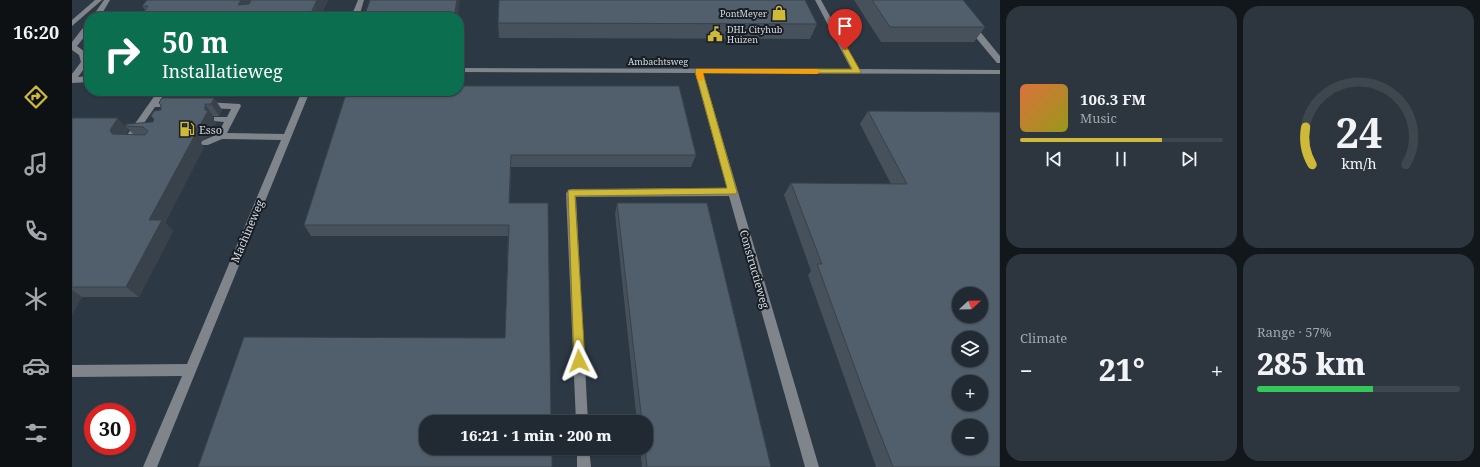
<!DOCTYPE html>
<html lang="en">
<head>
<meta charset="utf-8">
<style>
  :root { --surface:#212a33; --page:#2d363f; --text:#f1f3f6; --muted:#a2a7ac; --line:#3e464e; --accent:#ceb938 }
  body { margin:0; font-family:"Noto Serif",serif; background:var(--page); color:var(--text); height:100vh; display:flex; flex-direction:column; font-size:15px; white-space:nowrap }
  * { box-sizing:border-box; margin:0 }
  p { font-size:13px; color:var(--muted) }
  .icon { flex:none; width:22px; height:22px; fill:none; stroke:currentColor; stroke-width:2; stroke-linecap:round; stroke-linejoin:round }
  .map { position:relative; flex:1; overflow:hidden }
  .sheet { display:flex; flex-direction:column; gap:6px; padding:6px; background:#12171c; width:480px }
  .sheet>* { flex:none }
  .top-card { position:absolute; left:12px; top:12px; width:380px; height:84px; border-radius:16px; box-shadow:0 1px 3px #0004,0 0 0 1px var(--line); background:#0b6e4f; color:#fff; overflow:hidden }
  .needle { width:26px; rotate:68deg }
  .tools { position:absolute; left:880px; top:287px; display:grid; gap:8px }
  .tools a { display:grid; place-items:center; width:36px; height:36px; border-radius:50%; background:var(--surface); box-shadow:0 1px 3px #0004,0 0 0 1px var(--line); font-size:20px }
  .speed { position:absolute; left:12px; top:403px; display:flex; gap:8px; font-size:20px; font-weight:700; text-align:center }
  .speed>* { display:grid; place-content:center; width:52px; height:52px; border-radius:50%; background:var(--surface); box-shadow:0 1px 3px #0004,0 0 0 1px var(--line); line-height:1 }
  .speed .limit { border:6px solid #d22; background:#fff; color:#111 }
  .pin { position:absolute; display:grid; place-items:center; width:34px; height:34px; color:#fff; margin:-41px -17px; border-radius:50% 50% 50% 0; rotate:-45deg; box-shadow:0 0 4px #0007 }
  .pin .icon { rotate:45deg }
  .me { position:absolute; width:44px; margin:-22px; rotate:357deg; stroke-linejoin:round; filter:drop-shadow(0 0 3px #0008) }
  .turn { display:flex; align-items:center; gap:14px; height:84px; padding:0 12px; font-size:18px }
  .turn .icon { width:52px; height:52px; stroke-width:2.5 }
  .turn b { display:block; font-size:28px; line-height:34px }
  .big { font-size:30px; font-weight:800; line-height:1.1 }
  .sheet .widget { flex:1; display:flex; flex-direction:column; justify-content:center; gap:6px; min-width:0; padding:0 14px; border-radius:16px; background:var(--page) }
  .sheet .dial { align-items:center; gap:0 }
  .dial svg { height:104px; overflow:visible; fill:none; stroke:var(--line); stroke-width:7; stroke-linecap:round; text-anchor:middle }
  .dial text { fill:var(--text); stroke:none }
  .song { display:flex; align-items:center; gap:12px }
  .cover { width:48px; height:48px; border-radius:6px; background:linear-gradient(135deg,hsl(20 70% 55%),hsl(60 70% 35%)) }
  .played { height:4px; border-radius:2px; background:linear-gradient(90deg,var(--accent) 70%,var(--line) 70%) }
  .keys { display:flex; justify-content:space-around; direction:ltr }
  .heat { display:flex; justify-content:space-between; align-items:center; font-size:22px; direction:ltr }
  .charge { height:6px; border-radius:3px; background:linear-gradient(90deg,#34c759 57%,var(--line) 0) }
  .sheet .tiles { flex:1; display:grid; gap:6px; grid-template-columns:repeat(2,1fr) }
  .trip { position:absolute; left:347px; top:415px; width:234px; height:40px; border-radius:16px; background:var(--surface); box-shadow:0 1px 3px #0004,0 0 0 1px var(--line); font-weight:800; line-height:40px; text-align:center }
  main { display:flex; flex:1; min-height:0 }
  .menu { display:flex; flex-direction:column; width:72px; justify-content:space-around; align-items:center; background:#0d1114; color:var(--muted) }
  .menu .icon { width:28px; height:28px }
  .menu .active { color:var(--accent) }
  .menu b { font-size:18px; color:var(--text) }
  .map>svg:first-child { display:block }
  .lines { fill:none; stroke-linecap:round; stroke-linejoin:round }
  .minor { fill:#7f858b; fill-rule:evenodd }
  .wall { fill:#46515c }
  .shaded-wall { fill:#39424b }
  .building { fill:#515e6b; stroke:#39424b; fill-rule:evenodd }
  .route { fill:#ceb938; stroke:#867824 }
  .slow { fill:#f59e0b }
  .labels { text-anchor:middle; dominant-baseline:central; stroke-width:4; stroke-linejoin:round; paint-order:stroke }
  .far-poi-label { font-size:9px; fill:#d5dce4; stroke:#191e24; text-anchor:end }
  .far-street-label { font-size:9px; fill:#d5dce4; stroke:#191e24 }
  .poi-label { font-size:11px; fill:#d5dce4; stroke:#191e24; text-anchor:start }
  .street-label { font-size:11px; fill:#d5dce4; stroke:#191e24 }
</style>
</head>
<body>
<main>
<nav class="menu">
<b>16:20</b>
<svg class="icon active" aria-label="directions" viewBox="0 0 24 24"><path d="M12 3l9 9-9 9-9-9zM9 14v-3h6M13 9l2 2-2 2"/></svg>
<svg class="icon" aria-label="music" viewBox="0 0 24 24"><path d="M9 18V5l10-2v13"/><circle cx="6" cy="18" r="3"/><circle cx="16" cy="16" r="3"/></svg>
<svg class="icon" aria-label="phone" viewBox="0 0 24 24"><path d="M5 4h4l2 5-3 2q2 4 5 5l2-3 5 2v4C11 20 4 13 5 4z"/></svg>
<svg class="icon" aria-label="climate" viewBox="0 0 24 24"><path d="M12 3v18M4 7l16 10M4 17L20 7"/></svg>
<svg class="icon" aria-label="car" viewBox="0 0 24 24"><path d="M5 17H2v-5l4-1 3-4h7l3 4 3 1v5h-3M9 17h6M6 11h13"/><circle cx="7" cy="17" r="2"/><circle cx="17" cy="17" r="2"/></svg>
<svg class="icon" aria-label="filters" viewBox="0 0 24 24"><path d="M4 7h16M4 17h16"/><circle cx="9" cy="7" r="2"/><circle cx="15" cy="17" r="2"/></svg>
</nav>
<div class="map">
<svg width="928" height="467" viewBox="0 0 928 467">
  <rect width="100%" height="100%" fill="#2c3844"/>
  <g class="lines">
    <path class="minor" d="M23,0h7l-30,26v-6z
      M32,0h6l-10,17h-8z
      M286,0h6l-5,17h-8z
      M743,0h6l38,69 141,1v4l-297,-1 116,394h-14l-76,-271 -153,1 12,225h-12l-10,-229 5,-4 156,-1 -32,-115 -236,-1v-4l392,1z
      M895,23h6l27,33v7h-3l-30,-36z
      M14,24h3v7l-12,15 8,6 4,10 -11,15 11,-1v6l-17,1v-9l9,-12 -2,-7 -7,-5v-8z
      M86,91h8l-7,11 17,1v4h-21l-20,29h-6l-1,-2 1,-2z
      M230,91h8l-153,376h-14l39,-91 -110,1v-12l115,-1 94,-224 -59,-1 -14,6h-6l-1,-2 1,-2 16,-7 6,-12 -10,-1v-4h13l4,-8 -26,-1 -4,-3 4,-3 35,2 1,2 -14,27 57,1z
      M505,448h12l2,19h-14z"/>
  </g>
  <path class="wall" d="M75,0h181l-8,17 -175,-7 -3,-4z
    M782,0h109l22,27 -11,15h-93z
    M426,23l319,1 -7,15 -311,-1z
    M275,91l349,64 -5,12h-180l-6,171 3,-102h-197l-7,-11z
    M142,98l8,12 -3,6h-6v3l3,4 -7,13 -9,6 4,5 -39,76 8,8 -34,66h-57l-10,17v-196l56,12 -2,4h7l-8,-8 28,-4 1,-2 -3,-4 10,-6v-3l-2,-4z
    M796,111l132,1v355h-124l-68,-192 3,-4 -27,-76 7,-12 100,1 -31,-60z
    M545,203l154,264h-129l-2,-19h6v-26h-9l-22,-208z"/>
  <path class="shaded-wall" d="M169,0h13l-8,17 -8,-12z
    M245,0h11l-8,17h-11z
    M385,0h3l-2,17h-4z
    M142,98l8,12 -3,6 -8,-12z
    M133,104l8,12v3l3,4 -7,13 -9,6 4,5 -39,76 8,8 -34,66 -13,-10 23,-67 42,-89 14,-21z
    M46,118l10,12 -7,11 -9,-7 -2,-4z
    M439,155v12l-2,47v-11z
    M0,290l10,7 -10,17z"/>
  <path class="building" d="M75,0h94l-3,5 11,-1 2,-4h66l-8,17h-169l8,-11h-6z
    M298,0h87l-3,17h-90z
    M427,0h306l12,24 -319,-1z
    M800,0h91l22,27h-95z
    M387,86h220l17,69h-185l-2,48h39l3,219h-125v26h126v19h-354l46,-130 261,1 4,-113h-205l43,-134h112z
    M90,98h52l-3,6h-6v6l3,1 -8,14 -9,6 4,4 -46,85h13l-36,67h-54v-169h46l-8,12 2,4 33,1 3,-4 -5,-4 -18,-1 2,-2 26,-2 1,-3 -3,-3 3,-5 7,-1v-5l-2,-2z
    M796,111l132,1v355h-107l-30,-77 -46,-126h5l-31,-81 116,1zM887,294h22v22h-22zM887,338h22v22h-22zM887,382h22v22h-22zM887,426h22v22h-22z
    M545,203h90l64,264h-124l-2,-19h1v-26h-4z"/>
  <path class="route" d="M771,49h5l13,23 -1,1h-157l34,119 -1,2 -161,2 10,165 -2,4 -4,1 -4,-1 -1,-4 -6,-171 159,-2 -32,-117 1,-2h156l-10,-19z"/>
  <path class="slow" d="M624,69h121l4,2 -4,3 -114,-1 1,6 -3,2 -4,-2z"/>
  <defs>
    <g id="shop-bare" transform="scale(1.2)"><path d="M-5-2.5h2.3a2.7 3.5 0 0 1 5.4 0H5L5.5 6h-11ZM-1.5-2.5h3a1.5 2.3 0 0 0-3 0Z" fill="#ceb938" stroke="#191e24" stroke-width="2.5" paint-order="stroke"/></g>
    <g id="civic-bare" transform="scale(1.2)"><path d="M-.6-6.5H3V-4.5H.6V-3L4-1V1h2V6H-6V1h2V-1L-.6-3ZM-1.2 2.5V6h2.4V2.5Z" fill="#ceb938" stroke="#191e24" stroke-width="2.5" paint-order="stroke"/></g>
    <g id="fuel-bare" transform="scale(1.2)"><path d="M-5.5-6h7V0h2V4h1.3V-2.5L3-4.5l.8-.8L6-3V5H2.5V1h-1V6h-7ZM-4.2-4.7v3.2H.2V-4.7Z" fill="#ceb938" stroke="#191e24" stroke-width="2.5" paint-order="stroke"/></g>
  </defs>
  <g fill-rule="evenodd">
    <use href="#shop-bare" x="707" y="13"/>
    <use href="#civic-bare" x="643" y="34"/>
    <use href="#fuel-bare" x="115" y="129"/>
  </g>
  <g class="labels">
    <g class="far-poi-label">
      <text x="695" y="13">PontMeyer</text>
      <text x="655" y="29" text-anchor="start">DHL Cityhub<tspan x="655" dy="10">Huizen</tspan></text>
    </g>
    <g class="far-street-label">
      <text x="586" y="61">Ambachtsweg</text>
    </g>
    <g class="poi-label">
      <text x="127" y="129">Esso</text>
    </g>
    <g class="street-label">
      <text transform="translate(175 231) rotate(-67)">Machineweg</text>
      <text transform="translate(683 269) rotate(74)">Constructieweg</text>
    </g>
  </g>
</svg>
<div class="tools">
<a><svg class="needle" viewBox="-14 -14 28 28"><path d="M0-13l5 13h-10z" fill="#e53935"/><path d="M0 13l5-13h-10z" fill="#a2a7ac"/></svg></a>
<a><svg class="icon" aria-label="layers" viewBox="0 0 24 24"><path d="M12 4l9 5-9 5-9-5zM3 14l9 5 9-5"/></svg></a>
<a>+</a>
<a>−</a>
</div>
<div class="speed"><div class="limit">30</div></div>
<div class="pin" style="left:773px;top:50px;background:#d93025"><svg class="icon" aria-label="arrive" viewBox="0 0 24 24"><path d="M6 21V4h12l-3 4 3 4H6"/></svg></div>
<svg class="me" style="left:507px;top:361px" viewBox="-20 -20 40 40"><path d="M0-17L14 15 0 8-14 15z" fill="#ceb938" stroke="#fff" stroke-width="4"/></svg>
<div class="trip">16:21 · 1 min · 200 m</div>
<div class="top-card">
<div class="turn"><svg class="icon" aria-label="right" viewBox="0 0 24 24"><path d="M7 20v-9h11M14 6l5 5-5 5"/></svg><div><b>50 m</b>Installatieweg</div></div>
</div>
</div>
<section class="sheet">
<div class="tiles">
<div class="widget">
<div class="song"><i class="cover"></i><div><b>106.3 FM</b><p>Music</p></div></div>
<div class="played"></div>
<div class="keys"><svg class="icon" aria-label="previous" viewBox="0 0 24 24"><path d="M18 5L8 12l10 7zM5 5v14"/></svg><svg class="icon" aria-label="pause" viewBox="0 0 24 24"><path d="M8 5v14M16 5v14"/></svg><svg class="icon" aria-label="next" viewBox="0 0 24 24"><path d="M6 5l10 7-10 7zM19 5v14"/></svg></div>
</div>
<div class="widget dial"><svg viewBox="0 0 100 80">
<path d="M14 69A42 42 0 1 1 86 69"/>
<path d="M14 69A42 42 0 0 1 9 40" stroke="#ceb938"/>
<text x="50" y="56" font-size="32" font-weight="700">24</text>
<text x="50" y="72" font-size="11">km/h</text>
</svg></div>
<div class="widget"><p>Climate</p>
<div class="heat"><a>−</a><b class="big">21°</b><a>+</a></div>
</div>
<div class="widget"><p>Range · 57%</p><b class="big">285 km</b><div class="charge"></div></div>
</div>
</section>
</main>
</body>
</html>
